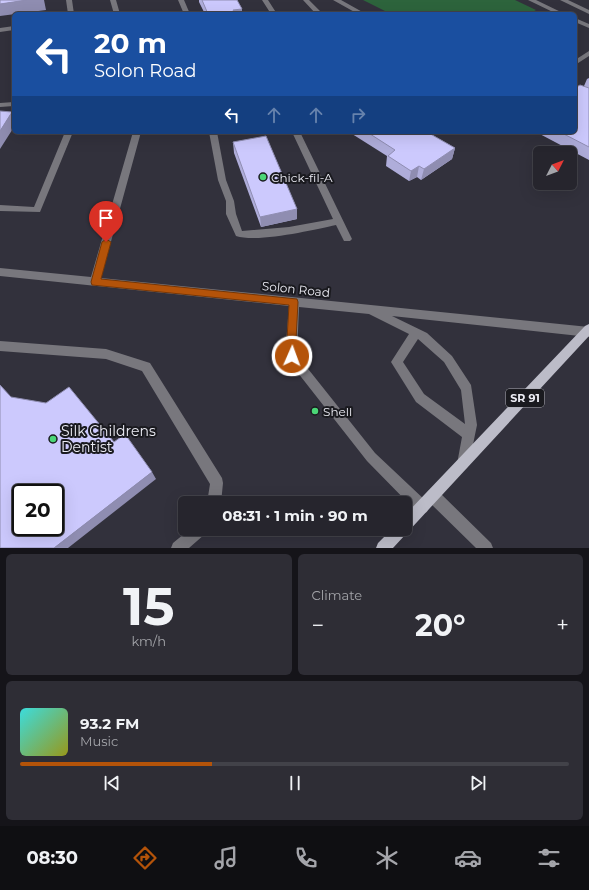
<!DOCTYPE html>
<html lang="en">
<head>
<meta charset="utf-8">
<style>
  :root { --surface:#26252d; --page:#2e2d35; --text:#f1f3f6; --muted:#a4a5aa; --line:#424249; --accent:#b45309 }
  body { margin:0; font-family:Montserrat,sans-serif; background:var(--page); color:var(--text); height:100vh; display:flex; flex-direction:column; font-size:15px; white-space:nowrap }
  * { box-sizing:border-box; margin:0 }
  p { font-size:13px; color:var(--muted) }
  .icon { flex:none; width:22px; height:22px; fill:none; stroke:currentColor; stroke-width:2; stroke-linecap:round; stroke-linejoin:round }
  .map { position:relative; height:548px; overflow:hidden }
  .sheet { display:flex; flex-direction:column; gap:6px; padding:6px; background:#151419; flex:1 }
  .sheet>* { flex:none }
  .banner { position:absolute; left:12px; top:12px; width:565px; height:122px; border-radius:6px; box-shadow:0 4px 16px #0002,0 0 0 1px var(--line); background:#1a4fa0; color:#fff; overflow:hidden }
  .needle { width:26px; rotate:48deg }
  .controls { position:absolute; left:533px; top:146px; display:grid; gap:8px }
  .controls a { display:grid; place-items:center; width:44px; height:44px; border-radius:6px; background:var(--surface); box-shadow:0 4px 16px #0002,0 0 0 1px var(--line); font-size:20px }
  .speed { position:absolute; left:12px; top:484px; display:flex; gap:8px; font-size:20px; font-weight:700; text-align:center }
  .speed>* { display:grid; place-content:center; width:52px; height:52px; border-radius:50%; background:var(--surface); box-shadow:0 4px 16px #0002,0 0 0 1px var(--line); line-height:1 }
  .speed .limit { border:2px solid #111; border-radius:6px; background:#fff; color:#111 }
  .pin { position:absolute; display:grid; place-items:center; width:34px; height:34px; color:#fff; margin:-41px -17px; border-radius:50% 50% 50% 0; rotate:-45deg; box-shadow:0 0 4px #0007 }
  .pin .icon { rotate:45deg }
  .me { position:absolute; width:44px; margin:-22px; rotate:2deg; stroke-linejoin:round; filter:drop-shadow(0 0 3px #0008) }
  .turn { display:flex; align-items:center; gap:14px; height:84px; padding:0 16px; font-size:18px }
  .turn .icon { width:52px; height:52px; stroke-width:2.5 }
  .turn b { display:block; font-size:28px; line-height:34px }
  .lanes { display:flex; align-items:center; height:38px; padding:0 16px; background:#0003; justify-content:center; gap:20px; direction:ltr }
  .lanes .off { opacity:.35 }
  .big { font-size:30px; font-weight:700; line-height:1.1 }
  .sheet .card { flex:1; display:flex; flex-direction:column; justify-content:center; gap:6px; min-width:0; padding:0 14px; border-radius:6px; background:var(--page) }
  .sheet .dial { align-items:center; gap:0 }
  .dial b { font-size:52px; line-height:1 }
  .song { display:flex; align-items:center; gap:12px }
  .cover { width:48px; height:48px; border-radius:6px; background:linear-gradient(135deg,hsl(180 70% 55%),hsl(60 70% 35%)) }
  .played { height:4px; border-radius:2px; background:linear-gradient(90deg,var(--accent) 35%,var(--line) 35%) }
  .keys { display:flex; justify-content:space-around; direction:ltr }
  .heat { display:flex; justify-content:space-between; align-items:center; font-size:22px; direction:ltr }
  .sheet .tiles { flex:1; display:grid; gap:6px; grid-template-columns:1fr 1fr }
  .card:last-child { grid-column:span 2 }
  .trip { position:absolute; left:178px; top:496px; width:234px; height:40px; border-radius:6px; background:var(--surface); box-shadow:0 4px 16px #0002,0 0 0 1px var(--line); font-weight:700; line-height:40px; text-align:center }
  .tabs { display:flex; height:64px; justify-content:space-around; align-items:center; background:#0f0f12; color:var(--muted) }
  .tabs .icon { width:28px; height:28px }
  .tabs .selected { color:var(--accent) }
  .tabs b { font-size:18px; color:var(--text) }
  .map>svg:first-child { display:block }
  .green { fill:#2d643c }
  .lines { fill:none; stroke-linecap:round; stroke-linejoin:round }
  .minor { fill:#78777d; fill-rule:evenodd }
  .major { fill:#bcbcc8; fill-rule:evenodd }
  .wall { fill:#afadda }
  .shaded-wall { fill:#8f8db1 }
  .building { fill:#ccc9fd; stroke:#8f8db1; fill-rule:evenodd }
  .route { fill:#b45309; stroke:#753606 }
  .poi-dot { fill:#4bd677; stroke:#1a1a1f; stroke-width:1.5 }
  .labels { text-anchor:middle; dominant-baseline:central; stroke-width:4; stroke-linejoin:round; paint-order:stroke }
  .shield { fill:#1a1a1f; stroke:#adadb4; stroke-width:1 }
  .shield-label { font-size:11px; font-weight:bold; fill:#ececf4 }
  .poi-label { font-size:12px; fill:#ececf4; stroke:#1a1a1f; text-anchor:start }
  .street-label { font-size:12px; fill:#ececf4; stroke:#1a1a1f }
  .near-poi-label { font-size:14px; fill:#ececf4; stroke:#1a1a1f; text-anchor:start }
</style>
</head>
<body>
<div class="map">
<svg width="589" height="548" viewBox="0 0 589 548">
  <rect width="100%" height="100%" fill="#32313c"/>
  <path class="green" d="M363,0h152l21,10 -7,4h-138z"/>
  <g class="lines">
    <path class="minor" d="M66,0h6l2,14h-6z
      M110,0h6l4,14h-6z
      M178,0h6l6,14h-6z
      M262,0h6l9,14h-6z
      M303,0h6l14,14h-7z
      M333,0h8l25,14h-8z
      M528,0h8l29,14h-8z
      M560,0h8l21,10v4z
      M575,18l14,6v4l-14,-6z
      M14,26v4l-14,2v-4z
      M589,51v5l-14,9v-5z
      M14,102v4l-14,1v-4z
      M65,132h8l-33,80 -40,-1v-6l34,2z
      M133,132h8l-40,146 488,49v10l-197,-21 35,17 25,23 19,29 6,40 -8,39 -2,4 -4,2 -4,-2 -2,-4 5,-27 -46,-35 -25,-40 18,-28 -40,-20 -70,-7 -2,48 78,98 52,49 2,5 -2,5 -5,2 -5,-2 -50,-51 -80,-102 -2,-3 4,-50 -289,-30v-8l91,9zM418,339l26,23 17,28 4,34 -41,-30 -21,-32z
      M209,132h8l9,48 8,21 2,13 6,17 47,-4 44,-8 -41,-87h8l52,107 -2,2h-6l-8,-16c-23,5 -78,18 -100,11l-10,-22v-13l-8,-21z
      M0,341l106,8 44,14 72,115 1,5 -2,20h-14l3,-19 -68,-113 -36,-12 -106,-8z
      M433,489l5,2 53,52 2,5h-17l-48,-47 -2,-5 2,-5z
      M190,529h17l-2,5 -16,14h-18l2,-5z"/>
    <path class="major" d="M589,324v12l-196,212h-17l2,-5 14,-14h13v-14l180,-189z"/>
  </g>
  <path class="wall" d="M199,0h38l5,9v5h-37l-6,-12z
    M589,78v82l-53,-28h39l9,-46 3,-7z
    M349,132h78l28,16 -3,11 -31,21 -4,-3 -8,4 -23,-15 1,-10z
    M233,142l64,67v10l-36,8 -27,-74z"/>
  <path class="shaded-wall" d="M27,0h17l2,10 -46,6v-12z
    M242,9v5h-9v-4z
    M12,112l2,4v11l-14,22v-18z
    M455,148l-3,11 -31,21 3,-11z
    M419,166l-2,11 -8,4 2,-10z
    M297,209v10l-36,8 -1,-10z
    M152,472l4,7 -88,69h-14z"/>
  <path class="building" d="M0,0h27l-27,4z
    M202,0h35l5,9 -9,1 2,4h-27z
    M580,85l9,3v59l-29,-15h15v-44z
    M0,111l12,1 -12,19z
    M367,132h60l28,16 -31,21 -5,-3 -8,5 -23,-15 7,-6z
    M266,136l31,73 -37,8 -27,-75z
    M0,385l11,12 35,6 23,-16 45,55 11,-8 27,38 -98,76h-54zM21,493h34v34h-34z"/>
  <path class="route" d="M106,239l5,3 -10,37 196,20 1,3 -3,57h-7l-2,-3 3,-51 -197,-20 -1,-3 11,-40z"/>
  <g class="poi-dot">
    <circle cx="263" cy="177" r="4"/>
    <circle cx="315" cy="411" r="4"/>
    <circle cx="53" cy="439" r="4"/>
  </g>
  <g class="labels">
    <rect class="shield" x="506" y="389" width="38" height="18" rx="3"/>
    <g class="shield-label">
      <text x="525" y="398">SR 91</text>
    </g>
    <g class="poi-label">
      <text x="271" y="177">Chick-fil-A</text>
      <text x="323" y="411">Shell</text>
    </g>
    <g class="street-label">
      <text transform="translate(296 289) rotate(6)">Solon Road</text>
    </g>
    <g class="near-poi-label">
      <text x="61" y="431">Silk Childrens<tspan x="61" dy="16">Dentist</tspan></text>
    </g>
  </g>
</svg>
<div class="controls">
<a><svg class="needle" viewBox="-14 -14 28 28"><path d="M0-13l5 13h-10z" fill="#e53935"/><path d="M0 13l5-13h-10z" fill="#a4a5aa"/></svg></a>
</div>
<div class="speed"><div class="limit">20</div></div>
<div class="pin" style="left:106px;top:242px;background:#d93025"><svg class="icon" aria-label="arrive" viewBox="0 0 24 24"><path d="M6 21V4h12l-3 4 3 4H6"/></svg></div>
<svg class="me" style="left:292px;top:356px" viewBox="-20 -20 40 40"><circle r="17" fill="#b45309" stroke="#fff" stroke-width="3"/><path d="M0-11L8 9 0 5-8 9z" fill="#fff"/></svg>
<div class="trip">08:31 · 1 min · 90 m</div>
<div class="banner">
<div class="turn"><svg class="icon" aria-label="left" viewBox="0 0 24 24"><path d="M17 20v-9H6M10 6l-5 5 5 5"/></svg><div><b>20 m</b>Solon Road</div></div>
<div class="lanes"><svg class="icon" aria-label="left" viewBox="0 0 24 24"><path d="M17 20v-9H6M10 6l-5 5 5 5"/></svg><svg class="icon off" aria-label="ahead" viewBox="0 0 24 24"><path d="M12 20V5M6 11l6-6 6 6"/></svg><svg class="icon off" aria-label="ahead" viewBox="0 0 24 24"><path d="M12 20V5M6 11l6-6 6 6"/></svg><svg class="icon off" aria-label="right" viewBox="0 0 24 24"><path d="M7 20v-9h11M14 6l5 5-5 5"/></svg></div>
</div>
</div>
<section class="sheet">
<div class="tiles">
<div class="card dial"><b>15</b><p>km/h</p></div>
<div class="card"><p>Climate</p>
<div class="heat"><a>−</a><b class="big">20°</b><a>+</a></div>
</div>
<div class="card">
<div class="song"><i class="cover"></i><div><b>93.2 FM</b><p>Music</p></div></div>
<div class="played"></div>
<div class="keys"><svg class="icon" aria-label="previous" viewBox="0 0 24 24"><path d="M18 5L8 12l10 7zM5 5v14"/></svg><svg class="icon" aria-label="pause" viewBox="0 0 24 24"><path d="M8 5v14M16 5v14"/></svg><svg class="icon" aria-label="next" viewBox="0 0 24 24"><path d="M6 5l10 7-10 7zM19 5v14"/></svg></div>
</div>
</div>
</section>
<nav class="tabs">
<b>08:30</b>
<svg class="icon selected" aria-label="directions" viewBox="0 0 24 24"><path d="M12 3l9 9-9 9-9-9zM9 14v-3h6M13 9l2 2-2 2"/></svg>
<svg class="icon" aria-label="music" viewBox="0 0 24 24"><path d="M9 18V5l10-2v13"/><circle cx="6" cy="18" r="3"/><circle cx="16" cy="16" r="3"/></svg>
<svg class="icon" aria-label="phone" viewBox="0 0 24 24"><path d="M5 4h4l2 5-3 2q2 4 5 5l2-3 5 2v4C11 20 4 13 5 4z"/></svg>
<svg class="icon" aria-label="climate" viewBox="0 0 24 24"><path d="M12 3v18M4 7l16 10M4 17L20 7"/></svg>
<svg class="icon" aria-label="car" viewBox="0 0 24 24"><path d="M5 17H2v-5l4-1 3-4h7l3 4 3 1v5h-3M9 17h6M6 11h13"/><circle cx="7" cy="17" r="2"/><circle cx="17" cy="17" r="2"/></svg>
<svg class="icon" aria-label="filters" viewBox="0 0 24 24"><path d="M4 7h16M4 17h16"/><circle cx="9" cy="7" r="2"/><circle cx="15" cy="17" r="2"/></svg>
</nav>
</body>
</html>
